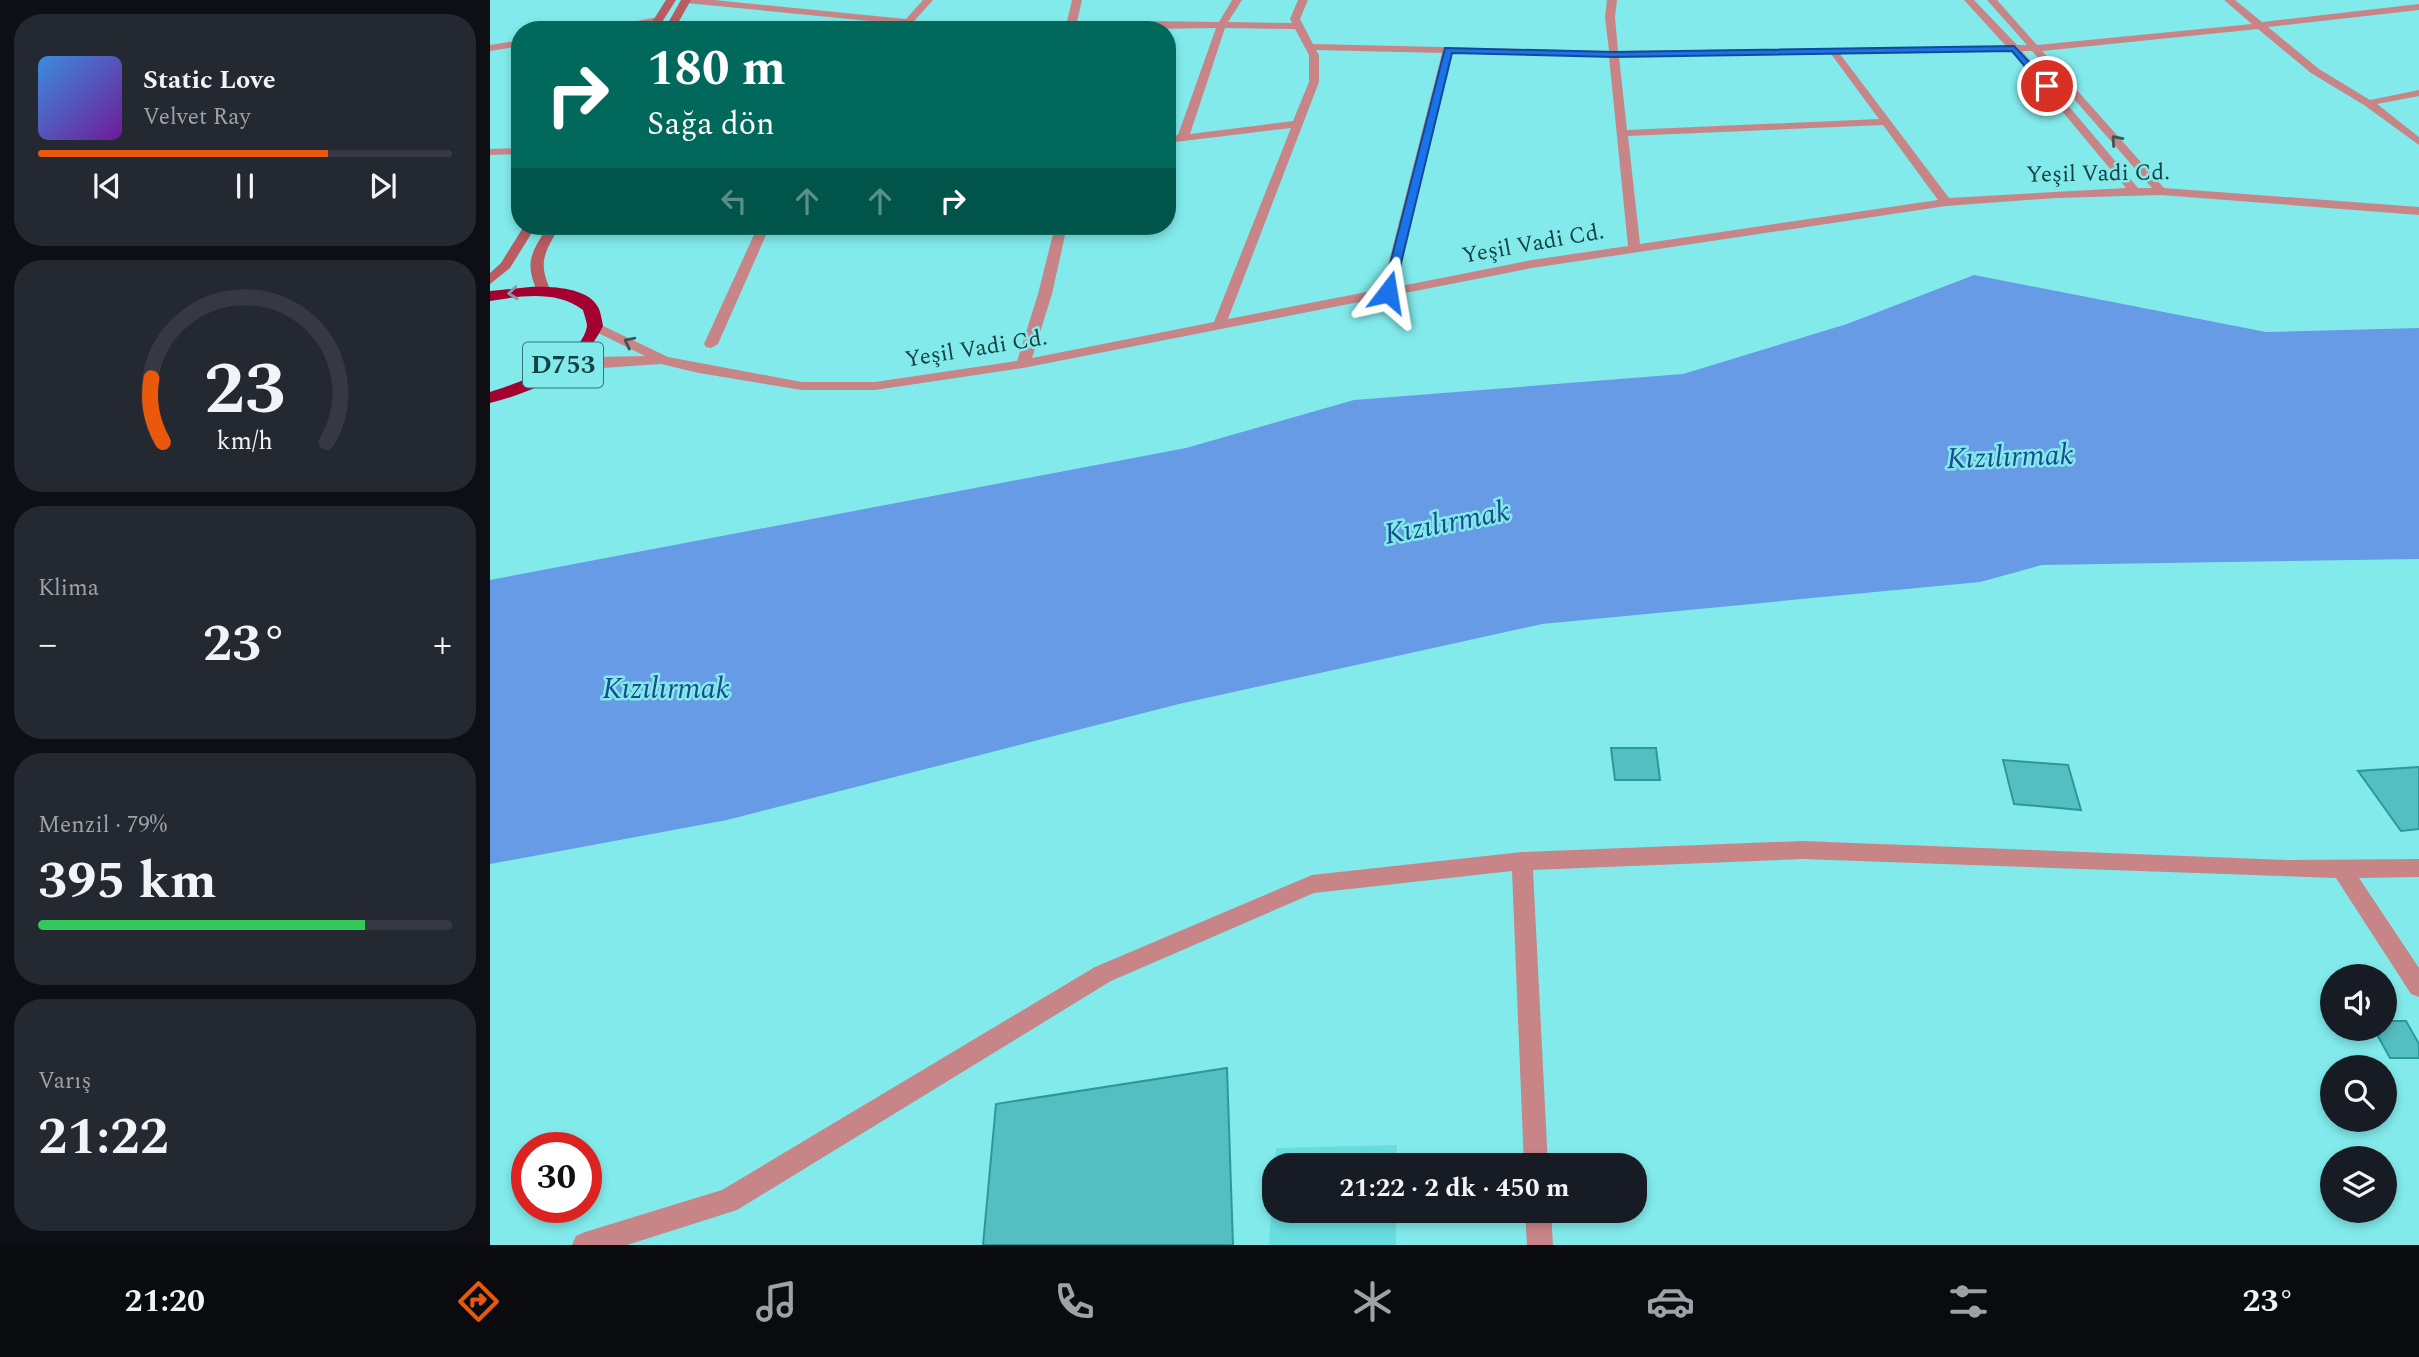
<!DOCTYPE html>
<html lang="tr">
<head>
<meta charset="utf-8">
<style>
  :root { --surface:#171b24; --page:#242831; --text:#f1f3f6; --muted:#9ea1a6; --line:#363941; --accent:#ea580c }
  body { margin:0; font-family:Spectral,serif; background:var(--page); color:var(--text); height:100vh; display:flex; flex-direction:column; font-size:26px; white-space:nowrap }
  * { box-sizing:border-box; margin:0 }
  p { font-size:23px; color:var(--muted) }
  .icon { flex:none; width:38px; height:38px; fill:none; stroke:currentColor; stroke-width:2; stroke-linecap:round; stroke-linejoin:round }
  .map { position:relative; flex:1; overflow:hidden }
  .side { display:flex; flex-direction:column; gap:14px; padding:14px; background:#0d0f14; width:490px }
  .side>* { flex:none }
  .hud { position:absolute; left:21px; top:21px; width:665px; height:214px; border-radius:28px; box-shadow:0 4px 10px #0003; background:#00695c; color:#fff; overflow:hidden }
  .tools { position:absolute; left:1830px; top:964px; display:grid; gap:14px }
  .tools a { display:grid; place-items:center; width:77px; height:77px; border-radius:50%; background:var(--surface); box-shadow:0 4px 10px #0003; font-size:35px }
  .speed { position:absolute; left:21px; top:1132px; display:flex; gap:14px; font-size:35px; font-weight:700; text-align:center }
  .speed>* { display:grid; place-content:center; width:91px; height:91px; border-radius:50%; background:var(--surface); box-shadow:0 4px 10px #0003; line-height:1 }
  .speed .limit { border:10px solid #d22; background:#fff; color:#111 }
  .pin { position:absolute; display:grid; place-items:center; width:60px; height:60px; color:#fff; margin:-30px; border:4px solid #fff; border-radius:50%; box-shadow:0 2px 7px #0007 }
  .me { position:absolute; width:77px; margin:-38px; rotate:14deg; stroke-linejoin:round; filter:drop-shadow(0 0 5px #0008) }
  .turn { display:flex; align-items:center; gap:24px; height:147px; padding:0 21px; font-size:32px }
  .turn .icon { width:91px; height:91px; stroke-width:2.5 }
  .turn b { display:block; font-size:49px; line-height:60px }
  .lanes { display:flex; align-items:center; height:66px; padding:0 21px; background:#0003; justify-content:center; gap:35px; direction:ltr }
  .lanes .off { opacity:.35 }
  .big { font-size:52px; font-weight:700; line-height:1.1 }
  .side .card { flex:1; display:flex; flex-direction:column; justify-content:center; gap:10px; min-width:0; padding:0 24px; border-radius:28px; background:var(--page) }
  .side .dial { align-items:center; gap:0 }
  .dial svg { height:182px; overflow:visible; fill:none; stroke:var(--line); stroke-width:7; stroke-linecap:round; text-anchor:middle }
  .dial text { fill:var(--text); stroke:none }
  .song { display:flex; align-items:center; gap:21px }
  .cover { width:84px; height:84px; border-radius:10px; background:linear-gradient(135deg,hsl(210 70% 55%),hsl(280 70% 35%)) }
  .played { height:7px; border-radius:4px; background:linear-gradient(90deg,var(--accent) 70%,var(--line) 70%) }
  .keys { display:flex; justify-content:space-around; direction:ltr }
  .heat { display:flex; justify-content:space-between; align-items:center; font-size:38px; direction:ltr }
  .charge { height:10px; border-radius:5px; background:linear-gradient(90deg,#34c759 79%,var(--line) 0) }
  .trip { position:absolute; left:772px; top:1153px; width:385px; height:70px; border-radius:28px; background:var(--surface); box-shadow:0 4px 10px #0003; font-weight:700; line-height:70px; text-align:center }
  .menu { display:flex; height:112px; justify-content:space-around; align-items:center; background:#090b0e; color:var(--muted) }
  .menu .icon { width:49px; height:49px }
  .menu .on { color:var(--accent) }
  .menu b { font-size:32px; color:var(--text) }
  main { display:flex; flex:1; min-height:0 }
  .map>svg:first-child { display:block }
  .built { fill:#68dddf }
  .water { fill:#679be5 }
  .building { fill:#55bec0; stroke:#289a9c; stroke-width:2 }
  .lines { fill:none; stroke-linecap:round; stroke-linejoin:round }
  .street { fill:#c88588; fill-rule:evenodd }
  .secondary { fill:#bb5b62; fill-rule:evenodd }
  .highway { fill:#a40030; fill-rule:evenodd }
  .oneway { stroke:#425354 }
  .oneway2 { stroke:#8e98aa }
  .route { fill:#1a73e8; stroke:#114b97; stroke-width:2 }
  .labels { text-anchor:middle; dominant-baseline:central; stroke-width:5; stroke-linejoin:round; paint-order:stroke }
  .far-street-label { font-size:23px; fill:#154243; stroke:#82eaeb }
  .shield { fill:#82eaeb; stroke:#367475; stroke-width:2 }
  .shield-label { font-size:26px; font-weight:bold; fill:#154243 }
  .water-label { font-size:30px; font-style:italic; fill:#1a4c8e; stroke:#82eaeb }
</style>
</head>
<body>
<main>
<section class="side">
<div class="card">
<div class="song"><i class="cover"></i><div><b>Static Love</b><p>Velvet Ray</p></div></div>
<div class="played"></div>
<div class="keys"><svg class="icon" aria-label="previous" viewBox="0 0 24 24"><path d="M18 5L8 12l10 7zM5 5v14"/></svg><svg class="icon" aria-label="pause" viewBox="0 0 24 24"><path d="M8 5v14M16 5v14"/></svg><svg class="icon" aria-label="next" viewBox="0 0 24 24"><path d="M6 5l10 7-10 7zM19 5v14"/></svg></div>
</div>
<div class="card dial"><svg viewBox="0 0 100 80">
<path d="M14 69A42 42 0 1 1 86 69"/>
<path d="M14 69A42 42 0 0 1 9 41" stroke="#ea580c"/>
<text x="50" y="56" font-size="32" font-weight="700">23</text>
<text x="50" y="72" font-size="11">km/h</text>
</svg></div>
<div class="card"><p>Klima</p>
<div class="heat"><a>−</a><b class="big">23°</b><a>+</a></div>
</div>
<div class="card"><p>Menzil · 79%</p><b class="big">395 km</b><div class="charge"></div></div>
<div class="card"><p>Varış</p><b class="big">21:22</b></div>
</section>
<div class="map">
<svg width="1929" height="1245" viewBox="0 0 1929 1245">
  <rect width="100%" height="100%" fill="#82eaeb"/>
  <path class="built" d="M907,1145l-1,20h-121l1,-17z
    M784,1173v38h122v34h-127z"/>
  <path class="water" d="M1484,275l292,57 153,-4v231l-377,6 -62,17 -438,42 -363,80 -452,116 -237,44v-284l696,-132 168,-48 329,-26 164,-50z"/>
  <path class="building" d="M1121,748h45l4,32h-45z
    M1513,760l65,5 13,45 -67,-6z
    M1929,767v62l-18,2 -43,-60z
    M1895,1021h21l13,23v14h-29l-16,-29h11z
    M737,1068l6,177h-250l13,-141z"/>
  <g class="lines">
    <path class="street" d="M191,0h33l192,19 17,-19h10l-27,30h-8l3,-6 -215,-21z
      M582,0h10l-7,30h-10z
      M742,0h10l-14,22 64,1 -2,-4 8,-19h10l-8,19 13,25 296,7 -4,-34 2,-17h10l-2,17 3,34 388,-5 -42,-46h10l43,45h10l-40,-45h10l40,45 215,-21 -28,-24h11l27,22 157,-18v6l-151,17 51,42 51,31 49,-10v6l-42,8 42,33v8l-55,-40 -53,-32 -53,-44 -216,22 122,137 255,19v8l-258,-20 -105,3 -110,8 -414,62 -509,100 -148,22h-73l-103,-17 -38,-9 -102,7 -7,-4c14,-12 73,-10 93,-11l-55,-27v-6l5,-1 73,35 134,25h73l142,-21 21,-67 17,-68h12l-15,68 -20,64 182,-36 77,-194 -124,15v-6l11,-2 38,-107 -131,2 71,-9 63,1zM735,28l70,1 14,26v27l-16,39 -103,13zM826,50l126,3 -60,236 -154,30 91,-237v-27zM1522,51l114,137 -177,10 -109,-144zM1532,51h10l120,137h-14zM962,53l157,4 19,189 -96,14 -136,27zM1341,54l48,65 -252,11 -8,-73zM1393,125l55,75 -298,44 -12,-108z
      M168,17l5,3 -2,2 -46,8h-25z
      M30,40v6l-30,5v-6z
      M30,148v6l-30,1v-6z
      M268,226h12l-52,118 -7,4 -5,-1 -2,-3z
      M1312,841l485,19 132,-1v18l-60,1 60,90v29l-8,-3 -75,-116 -534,-19 -269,11 15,296h-24l-12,-295 -198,22 -203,88 -374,229 -110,35h-55l4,-9 9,-4 137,-42 373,-223 217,-92 210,-23z
      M1035,1211h26l2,34h-26z"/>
    <path class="secondary" d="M176,0h10l-19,30h-10z
      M191,0h10l-17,30h-10z
      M34,226h12l-26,42 -20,16v-11l11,-10z
      M58,226h12c-15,26 -23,36 -9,65l-7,4 -7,-4c-13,-30 -5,-39 11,-65z"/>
    <path class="highway" d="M40,287c19,-1 60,0 69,22 2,5 3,12 4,17 -22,45 -66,65 -113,77v-11c27,-8 92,-32 97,-66 0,-4 -3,-12 -4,-16 -27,-20 -61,-14 -93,-9v-10z"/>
  </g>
  <defs><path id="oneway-chevron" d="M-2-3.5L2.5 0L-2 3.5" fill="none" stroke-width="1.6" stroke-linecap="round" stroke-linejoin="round" transform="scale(1.75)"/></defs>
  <g class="oneway">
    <use href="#oneway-chevron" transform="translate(1626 140) rotate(-131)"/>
    <use href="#oneway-chevron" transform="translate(139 342) rotate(-153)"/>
  </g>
  <use class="oneway2" href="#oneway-chevron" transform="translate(23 293) rotate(174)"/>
  <path class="route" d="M1524,46l36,38v4h-7l-31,-37 -398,6 -162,-4 -58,239 -6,3 -5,-3 62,-244 169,4z"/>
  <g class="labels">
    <g class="far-street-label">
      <text transform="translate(1608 174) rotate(-1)">Yeşil Vadi Cd.</text>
      <text transform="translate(1043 244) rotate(-10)">Yeşil Vadi Cd.</text>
      <text transform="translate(486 349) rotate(-9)">Yeşil Vadi Cd.</text>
    </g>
    <rect class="shield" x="33" y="342.5" width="80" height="45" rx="5"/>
    <g class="shield-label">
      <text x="73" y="365">D753</text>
    </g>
    <g class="water-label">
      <text transform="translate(1520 457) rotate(-2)">Kızılırmak</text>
      <text transform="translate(957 523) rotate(-11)">Kızılırmak</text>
      <text x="176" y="689">Kızılırmak</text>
    </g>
  </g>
</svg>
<div class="tools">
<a><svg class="icon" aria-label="sound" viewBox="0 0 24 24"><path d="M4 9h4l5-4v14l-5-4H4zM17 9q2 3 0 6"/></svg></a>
<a><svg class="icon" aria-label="search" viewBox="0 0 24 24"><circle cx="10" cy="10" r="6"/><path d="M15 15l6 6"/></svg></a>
<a><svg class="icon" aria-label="layers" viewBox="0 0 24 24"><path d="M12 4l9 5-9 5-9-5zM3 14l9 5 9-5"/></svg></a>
</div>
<div class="speed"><div class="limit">30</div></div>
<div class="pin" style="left:1557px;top:86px;background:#d93025"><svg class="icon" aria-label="arrive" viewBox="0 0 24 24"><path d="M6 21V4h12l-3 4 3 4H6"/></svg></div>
<svg class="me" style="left:898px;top:292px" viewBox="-20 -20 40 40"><path d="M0-17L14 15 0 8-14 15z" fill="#1a73e8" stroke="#fff" stroke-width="4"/></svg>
<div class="trip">21:22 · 2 dk · 450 m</div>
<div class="hud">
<div class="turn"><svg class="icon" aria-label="right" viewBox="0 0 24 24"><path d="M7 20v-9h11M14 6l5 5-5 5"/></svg><div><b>180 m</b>Sağa dön</div></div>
<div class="lanes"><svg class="icon off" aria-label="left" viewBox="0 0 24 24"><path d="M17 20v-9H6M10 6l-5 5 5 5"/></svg><svg class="icon off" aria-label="ahead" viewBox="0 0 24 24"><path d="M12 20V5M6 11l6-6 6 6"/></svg><svg class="icon off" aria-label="ahead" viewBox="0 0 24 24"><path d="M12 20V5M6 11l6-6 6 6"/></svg><svg class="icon" aria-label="right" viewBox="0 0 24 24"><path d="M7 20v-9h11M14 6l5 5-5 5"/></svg></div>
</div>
</div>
</main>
<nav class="menu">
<b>21:20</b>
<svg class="icon on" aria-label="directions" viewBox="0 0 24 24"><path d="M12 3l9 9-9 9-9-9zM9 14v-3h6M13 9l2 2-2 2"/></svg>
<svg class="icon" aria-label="music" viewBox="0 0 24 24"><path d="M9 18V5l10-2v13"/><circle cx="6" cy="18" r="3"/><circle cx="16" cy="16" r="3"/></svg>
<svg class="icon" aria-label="phone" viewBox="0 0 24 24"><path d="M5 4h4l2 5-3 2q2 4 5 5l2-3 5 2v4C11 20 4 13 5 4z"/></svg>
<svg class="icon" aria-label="climate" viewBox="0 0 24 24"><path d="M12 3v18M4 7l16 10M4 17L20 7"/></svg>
<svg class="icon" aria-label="car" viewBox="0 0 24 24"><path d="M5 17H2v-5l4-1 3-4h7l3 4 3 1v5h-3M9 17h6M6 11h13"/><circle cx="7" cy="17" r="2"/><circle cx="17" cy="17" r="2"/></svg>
<svg class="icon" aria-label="filters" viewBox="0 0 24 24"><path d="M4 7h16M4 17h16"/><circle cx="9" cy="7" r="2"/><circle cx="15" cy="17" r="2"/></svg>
<b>23°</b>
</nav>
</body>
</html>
